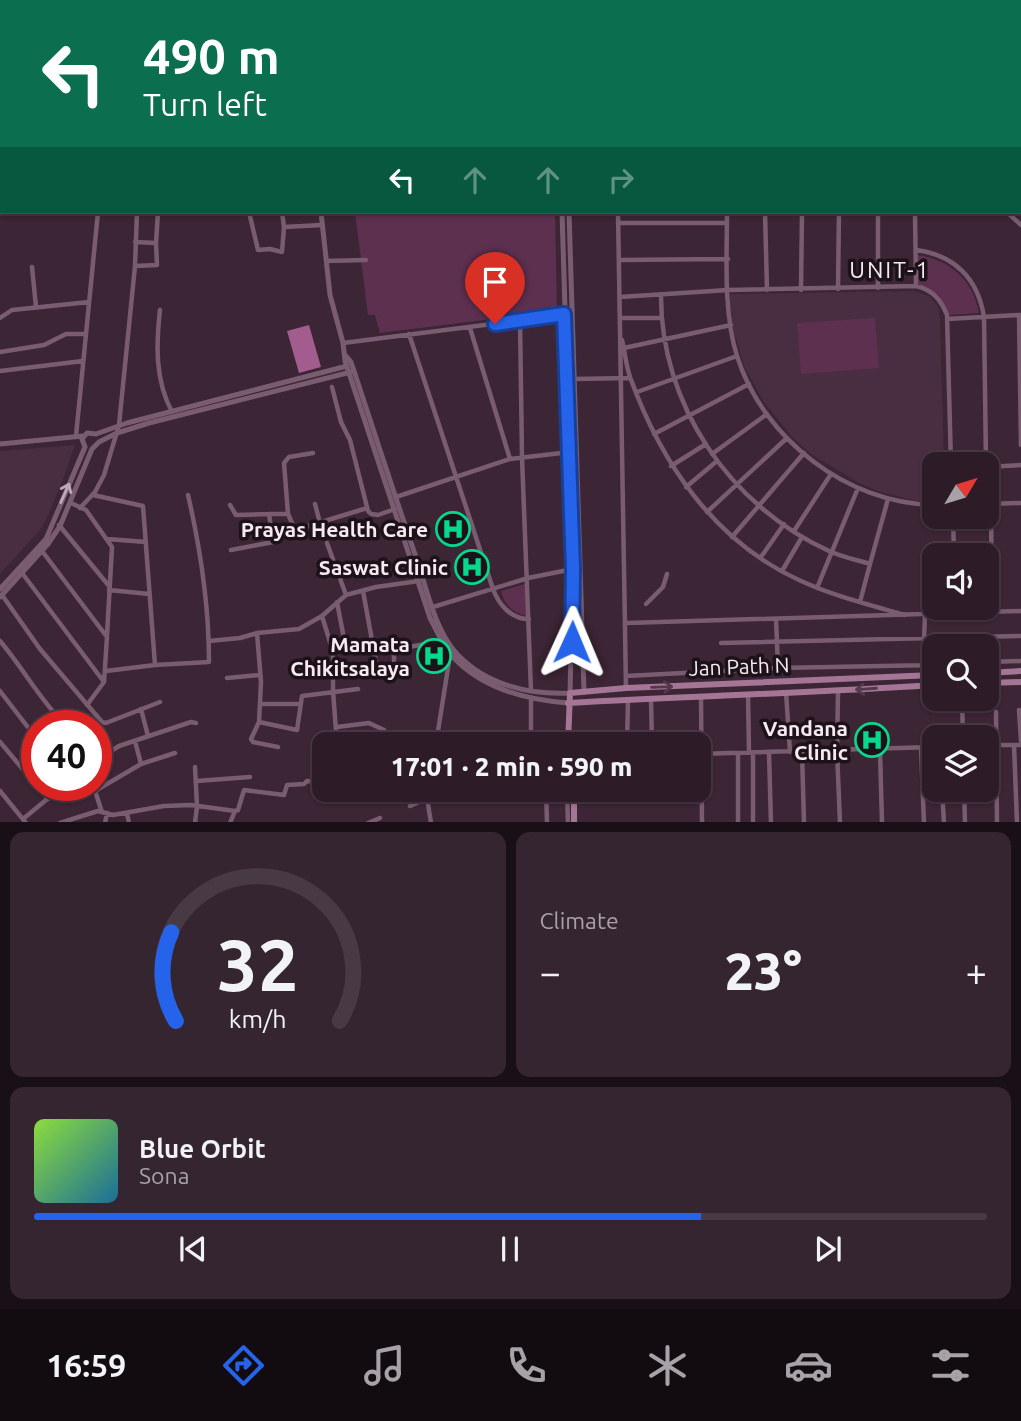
<!DOCTYPE html>
<html lang="en">
<head>
<meta charset="utf-8">
<style>
  :root { --surface:#2d1c28; --page:#352530; --text:#f1f3f6; --muted:#a7a1a8; --line:#483a45; --accent:#2563eb }
  body { margin:0; font-family:Ubuntu,sans-serif; background:var(--page); color:var(--text); height:100vh; display:flex; flex-direction:column; font-size:26px; white-space:nowrap }
  * { box-sizing:border-box; margin:0 }
  p { font-size:23px; color:var(--muted) }
  .icon { flex:none; width:38px; height:38px; fill:none; stroke:currentColor; stroke-width:2; stroke-linecap:round; stroke-linejoin:round }
  .map { position:relative; height:822px; overflow:hidden }
  .panel { display:flex; flex-direction:column; gap:10px; padding:10px; background:#190f16; flex:1 }
  .panel>* { flex:none }
  .banner { position:absolute; left:0px; top:0px; width:1022px; height:214px; box-shadow:0 2px 5px #0004,0 0 0 2px var(--line); background:#0b6e4f; color:#fff; overflow:hidden }
  .needle { width:46px; rotate:52deg }
  .fabs { position:absolute; left:922px; top:452px; display:grid; gap:14px }
  .fabs a { display:grid; place-items:center; width:77px; height:77px; border-radius:14px; background:var(--surface); box-shadow:0 2px 5px #0004,0 0 0 2px var(--line); font-size:35px }
  .speed { position:absolute; left:21px; top:710px; display:flex; gap:14px; font-size:35px; font-weight:700; text-align:center }
  .speed>* { display:grid; place-content:center; width:91px; height:91px; border-radius:50%; background:var(--surface); box-shadow:0 2px 5px #0004,0 0 0 2px var(--line); line-height:1 }
  .speed .limit { border:10px solid #d22; background:#fff; color:#111 }
  .pin { position:absolute; display:grid; place-items:center; width:60px; height:60px; color:#fff; margin:-72px -30px; border-radius:50% 50% 50% 0; rotate:-45deg; box-shadow:0 0 7px #0007 }
  .pin .icon { rotate:45deg }
  .me { position:absolute; width:77px; margin:-38px; rotate:1deg; stroke-linejoin:round; filter:drop-shadow(0 0 5px #0008) }
  .turn { display:flex; align-items:center; gap:24px; height:147px; padding:0 28px; font-size:32px }
  .turn .icon { width:91px; height:91px; stroke-width:2.5 }
  .turn b { display:block; font-size:49px; line-height:60px }
  .lanes { display:flex; align-items:center; height:66px; padding:0 28px; background:#0003; justify-content:center; gap:35px; direction:ltr }
  .lanes .off { opacity:.35 }
  .big { font-size:52px; font-weight:800; line-height:1.1 }
  .panel .card { flex:1; display:flex; flex-direction:column; justify-content:center; gap:10px; min-width:0; padding:0 24px; border-radius:14px; background:var(--page) }
  .panel .dial { align-items:center; gap:0 }
  .dial svg { height:182px; overflow:visible; fill:none; stroke:var(--line); stroke-width:7; stroke-linecap:round; text-anchor:middle }
  .dial text { fill:var(--text); stroke:none }
  .song { display:flex; align-items:center; gap:21px }
  .cover { width:84px; height:84px; border-radius:10px; background:linear-gradient(135deg,hsl(90 70% 55%),hsl(200 70% 35%)) }
  .played { height:7px; border-radius:4px; background:linear-gradient(90deg,var(--accent) 70%,var(--line) 70%) }
  .keys { display:flex; justify-content:space-around; direction:ltr }
  .heat { display:flex; justify-content:space-between; align-items:center; font-size:38px; direction:ltr }
  .panel .tiles { flex:1; display:grid; gap:10px; grid-template-columns:1fr 1fr }
  .card:last-child { grid-column:span 2 }
  .trip { position:absolute; left:312px; top:732px; width:399px; height:70px; border-radius:14px; background:var(--surface); box-shadow:0 2px 5px #0004,0 0 0 2px var(--line); font-weight:800; line-height:70px; text-align:center }
  .tabs { display:flex; height:112px; justify-content:space-around; align-items:center; background:#120b10; color:var(--muted) }
  .tabs .icon { width:49px; height:49px }
  .tabs .selected { color:var(--accent) }
  .tabs b { font-size:32px; color:var(--text) }
  .map>svg:first-child { display:block }
  .built { fill:#492d41 }
  .green { fill:#5d3050 }
  .water { fill:#a25c8e }
  .lines { fill:none; stroke-linecap:round; stroke-linejoin:round }
  .minor { stroke:#7a5c71; stroke-width:4.5 }
  .tertiary { stroke:#7a5c71; stroke-width:5 }
  .secondary { stroke:#a57596; stroke-width:6 }
  .oneway { stroke:#bfa9b8 }
  .oneway2 { stroke:#533a4b }
  .route-casing { stroke:#184099; stroke-width:18 }
  .route { stroke:#2563eb; stroke-width:12 }
  .labels { text-anchor:middle; dominant-baseline:central; stroke-width:7; stroke-linejoin:round; paint-order:stroke }
  .poi-label { font-size:21px; font-weight:bold; fill:#f8e8f2; stroke:#1c1219; text-anchor:end }
  .street-label { font-size:21px; fill:#f8e8f2; stroke:#1c1219 }
  .neighbourhood-label { font-size:23px; letter-spacing:2px; fill:#f8e8f2; stroke:#1c1219 }
</style>
</head>
<body>
<div class="map">
<svg width="1021" height="823" viewBox="0 0 1021 823">
  <rect width="100%" height="100%" fill="#3c2535"/>
  <path class="built" d="M915,291l14,5 9,10 2,13 4,145h-10v38l-17,-1 -37,-9 -21,-9 -48,-29 -19,-17 -29,-36 -18,-33 -12,-39 -4,-35z
    M75,445l-12,35 -17,40 -6,10 -40,44v-123z"/>
  <path class="green" d="M355,212h200l2,99 -177,22 -5,-18h-7z
    M917,255c33,5 56,24 62,58l-31,2 -10,-20 -20,-11z
    M875,318l4,50 -78,6 -4,-51z
    M525,584l1,32c-13,-3 -22,-12 -25,-25z"/>
  <path class="water" d="M309,325l12,42 -22,6 -12,-42z"/>
  <g class="lines">
    <path class="minor" d="M159,0v2
      M255,0h7
      M273,0v2
      M356,0v2
      M421,0v2
      M520,0v2
      M561,0v2
      M112,2v-2
      M863,2v-2
      M1020,176h1
      M249,212l9,38 12,-1 12,3 2,-25
      M282,212l2,15 38,-2
      M618,212l8,476
      M727,212c0,46 -4,99 10,144 26,83 111,148 197,149
      M765,212l2,78
      M915,212l1,74
      M1007,212l14,13
      M619,223h108
      M135,242l21,1 1,22 -22,1
      M156,243l2,-31
      M916,250c39,5 62,29 68,67l2,147
      M619,260l109,-1
      M326,261l40,-1
      M32,267l4,40
      M878,288v-76
      M838,289l1,-77
      M801,290l1,-78
      M661,294c-1,110 69,212 168,257 13,6 28,9 41,13l18,-65
      M620,297l108,-7 188,-4c17,4 25,14 31,29l4,149
      M160,310c-4,35 -5,70 12,102
      M1019,315l2,130
      M0,318l12,-8 77,-8
      M620,318h41
      M947,319l73,-4
      M520,320l2,137 9,234
      M470,328l40,131
      M409,334l84,255c6,16 18,30 36,30
      M622,340c3,13 4,25 8,37 31,86 84,164 169,203 34,16 71,25 106,35
      M343,343l221,-28
      M624,348l107,-23
      M0,352l44,-7 22,-11h20
      M0,371l83,-10
      M574,379l56,-1
      M332,387l9,35 9,18 18,71 3,3 7,1 17,-6
      M637,392l100,-36
      M654,434l95,-50
      M76,436l22,-224
      M313,453l-24,4 -5,6 4,51 7,16 72,-22
      M712,454l55,-40
      M671,466l35,-22
      M987,467l34,-2
      M686,487l31,-26
      M93,495l50,11 12,159 -49,6
      M396,497l114,-38 60,-7
      M71,503l15,7 26,37 -5,88
      M315,504l5,19
      M987,504l34,-1
      M991,504l1,108
      M230,505l6,10 33,-1
      M80,508l15,-16 9,-17 15,-50 16,-159 2,-54
      M707,512l80,-74
      M953,516l1,39
      M59,525l50,61
      M794,531l37,-57
      M732,537l72,-84
      M107,539l39,3
      M327,543l19,52
      M231,550l42,-8 -4,-28h19
      M761,557l23,-33
      M782,571l20,-34
      M22,573l82,109 3,-45 -65,-86
      M817,588l41,-100
      M109,590l40,4
      M363,591l13,71
      M2,595l38,54 62,73 4,1 54,-21
      M337,602l8,42
      M860,602l10,-38
      M646,604l17,-17 4,-13
      M433,607l95,-29 45,-9
      M322,616l11,36v39l4,53
      M776,619l2,49
      M627,623l394,-12
      M257,633l4,49 -2,40 38,8 5,-34 56,-7
      M0,641c23,27 40,59 66,85
      M209,641l31,-3 17,-5 42,-4 23,-13 24,-21 30,-8 43,-6
      M721,643l300,-7
      M394,662v-9l3,-4 46,-8
      M987,662l34,-1
      M155,665l54,-3c0,-54 -9,-115 -21,-167
      M923,665l2,-50
      M626,676l152,-8 156,-3
      M227,678l33,-3
      M0,691l37,48
      M786,692l4,60
      M838,692l-1,59 3,72
      M748,694l1,59
      M701,696l1,127
      M962,698l1,39
      M651,699l1,45
      M261,704h40
      M87,705l17,-23
      M141,709l7,27
      M1019,710l2,31
      M996,712l1,111
      M259,722l-8,17 2,3 25,5
      M337,727l32,-4 15,7
      M135,741l6,23
      M0,742l37,44
      M436,744l14,-89
      M531,744v-46
      M627,744l1,-44
      M987,745h34
      M1014,745l3,78
      M921,748l3,75
      M880,750l2,73
      M802,752l2,71
      M769,753l2,70
      M698,754l236,-7
      M738,754v69
      M97,760l22,-14 72,-24 5,1
      M197,781l53,-4
      M37,786l11,13
      M429,789l-1,15 3,19
      M546,789l1,34
      M567,789l1,34
      M942,789l2,34
      M964,789l1,34
      M0,791l26,32
      M410,806l18,-8
      M102,812l-7,-21 46,-27 34,-11
      M127,813l2,10
      M23,819l40,-33
      M60,823l38,-12 15,4 51,-9 27,-1 44,6 3,-1 6,-20 40,5 3,-10 17,-1 3,-3 17,1
      M105,823l2,-10
      M195,823l2,-17 -2,-39
      M230,823l5,-12
      M368,823l12,-5
      M753,823v-70"/>
    <path class="tertiary" d="M303,0l1,2
      M309,0v2
      M1020,72h1
      M1020,81h1
      M0,107h2
      M0,114h2
      M321,212l9,83 13,48 2,18 85,257c7,13 13,28 23,39 29,31 74,43 115,46
      M569,212l15,480
      M346,356l5,6c22,66 43,132 66,198 10,30 18,70 40,94 29,31 72,41 113,39l3,-124 -11,-357
      M0,444l83,-8
      M85,447l-3,-8 5,-6 9,1 31,-11 220,-57
      M0,589l46,-50 39,-92
      M0,597l48,-53 12,-18 32,-77 7,-7 18,-9 32,-10 202,-51"/>
    <path class="secondary" d="M987,673l34,-2
      M987,683l34,-1
      M568,703c122,-7 245,-10 366,-18
      M568,744l2,-51 56,-5 308,-13
      M574,789v34"/>
  </g>
  <defs><path id="oneway-shaft" d="M-6 0H5M1.5-3L5.5 0L1.5 3" fill="none" stroke-width="1.6" stroke-linecap="round" stroke-linejoin="round" transform="scale(1.75)"/></defs>
  <use class="oneway" href="#oneway-shaft" transform="translate(65 493) rotate(-66)"/>
  <g class="oneway2">
    <use href="#oneway-shaft" transform="translate(662 687) rotate(-2)"/>
    <use href="#oneway-shaft" transform="translate(866 689) rotate(176)"/>
  </g>
  <g class="lines">
    <g class="route-casing">
      <path id="route" d="M495,324l69,-10 9,255 -1,73"/>
    </g>
    <use href="#route" class="route"/>
  </g>
  <defs>
    <g id="hospital-ring" transform="scale(1.75)"><circle r="9.5" fill="#1c1219" stroke="#06d98b" stroke-width="1.5"/><path d="M-5-5h3v3.5h4V-5h3V5h-3V1.5h-4V5h-3Z" fill="#06d98b"/></g>
  </defs>
  <g fill-rule="evenodd">
    <use href="#hospital-ring" x="453" y="529"/>
    <use href="#hospital-ring" x="472" y="567"/>
    <use href="#hospital-ring" x="434" y="656"/>
    <use href="#hospital-ring" x="872" y="740"/>
  </g>
  <g class="labels">
    <g class="poi-label">
      <text x="428" y="529">Prayas Health Care</text>
      <text x="448" y="567">Saswat Clinic</text>
      <text x="410" y="644">Mamata<tspan x="410" dy="24">Chikitsalaya</tspan></text>
      <text x="848" y="728">Vandana<tspan x="848" dy="24">Clinic</tspan></text>
    </g>
    <g class="street-label">
      <text transform="translate(739 666) rotate(-2)">Jan Path N</text>
    </g>
    <g class="neighbourhood-label">
      <text x="890" y="269">UNIT-1</text>
    </g>
  </g>
</svg>
<div class="fabs">
<a><svg class="needle" viewBox="-14 -14 28 28"><path d="M0-13l5 13h-10z" fill="#e53935"/><path d="M0 13l5-13h-10z" fill="#a7a1a8"/></svg></a>
<a><svg class="icon" aria-label="sound" viewBox="0 0 24 24"><path d="M4 9h4l5-4v14l-5-4H4zM17 9q2 3 0 6"/></svg></a>
<a><svg class="icon" aria-label="search" viewBox="0 0 24 24"><circle cx="10" cy="10" r="6"/><path d="M15 15l6 6"/></svg></a>
<a><svg class="icon" aria-label="layers" viewBox="0 0 24 24"><path d="M12 4l9 5-9 5-9-5zM3 14l9 5 9-5"/></svg></a>
</div>
<div class="speed"><div class="limit">40</div></div>
<div class="pin" style="left:495px;top:324px;background:#d93025"><svg class="icon" aria-label="arrive" viewBox="0 0 24 24"><path d="M6 21V4h12l-3 4 3 4H6"/></svg></div>
<svg class="me" style="left:572px;top:642px" viewBox="-20 -20 40 40"><path d="M0-17L14 15 0 8-14 15z" fill="#2563eb" stroke="#fff" stroke-width="4"/></svg>
<div class="trip">17:01 · 2 min · 590 m</div>
<div class="banner">
<div class="turn"><svg class="icon" aria-label="left" viewBox="0 0 24 24"><path d="M17 20v-9H6M10 6l-5 5 5 5"/></svg><div><b>490 m</b>Turn left</div></div>
<div class="lanes"><svg class="icon" aria-label="left" viewBox="0 0 24 24"><path d="M17 20v-9H6M10 6l-5 5 5 5"/></svg><svg class="icon off" aria-label="ahead" viewBox="0 0 24 24"><path d="M12 20V5M6 11l6-6 6 6"/></svg><svg class="icon off" aria-label="ahead" viewBox="0 0 24 24"><path d="M12 20V5M6 11l6-6 6 6"/></svg><svg class="icon off" aria-label="right" viewBox="0 0 24 24"><path d="M7 20v-9h11M14 6l5 5-5 5"/></svg></div>
</div>
</div>
<section class="panel">
<div class="tiles">
<div class="card dial"><svg viewBox="0 0 100 80">
<path d="M14 69A42 42 0 1 1 86 69"/>
<path d="M14 69A42 42 0 0 1 12 30" stroke="#2563eb"/>
<text x="50" y="56" font-size="32" font-weight="700">32</text>
<text x="50" y="72" font-size="11">km/h</text>
</svg></div>
<div class="card"><p>Climate</p>
<div class="heat"><a>−</a><b class="big">23°</b><a>+</a></div>
</div>
<div class="card">
<div class="song"><i class="cover"></i><div><b>Blue Orbit</b><p>Sona</p></div></div>
<div class="played"></div>
<div class="keys"><svg class="icon" aria-label="previous" viewBox="0 0 24 24"><path d="M18 5L8 12l10 7zM5 5v14"/></svg><svg class="icon" aria-label="pause" viewBox="0 0 24 24"><path d="M8 5v14M16 5v14"/></svg><svg class="icon" aria-label="next" viewBox="0 0 24 24"><path d="M6 5l10 7-10 7zM19 5v14"/></svg></div>
</div>
</div>
</section>
<nav class="tabs">
<b>16:59</b>
<svg class="icon selected" aria-label="directions" viewBox="0 0 24 24"><path d="M12 3l9 9-9 9-9-9zM9 14v-3h6M13 9l2 2-2 2"/></svg>
<svg class="icon" aria-label="music" viewBox="0 0 24 24"><path d="M9 18V5l10-2v13"/><circle cx="6" cy="18" r="3"/><circle cx="16" cy="16" r="3"/></svg>
<svg class="icon" aria-label="phone" viewBox="0 0 24 24"><path d="M5 4h4l2 5-3 2q2 4 5 5l2-3 5 2v4C11 20 4 13 5 4z"/></svg>
<svg class="icon" aria-label="climate" viewBox="0 0 24 24"><path d="M12 3v18M4 7l16 10M4 17L20 7"/></svg>
<svg class="icon" aria-label="car" viewBox="0 0 24 24"><path d="M5 17H2v-5l4-1 3-4h7l3 4 3 1v5h-3M9 17h6M6 11h13"/><circle cx="7" cy="17" r="2"/><circle cx="17" cy="17" r="2"/></svg>
<svg class="icon" aria-label="filters" viewBox="0 0 24 24"><path d="M4 7h16M4 17h16"/><circle cx="9" cy="7" r="2"/><circle cx="15" cy="17" r="2"/></svg>
</nav>
</body>
</html>
